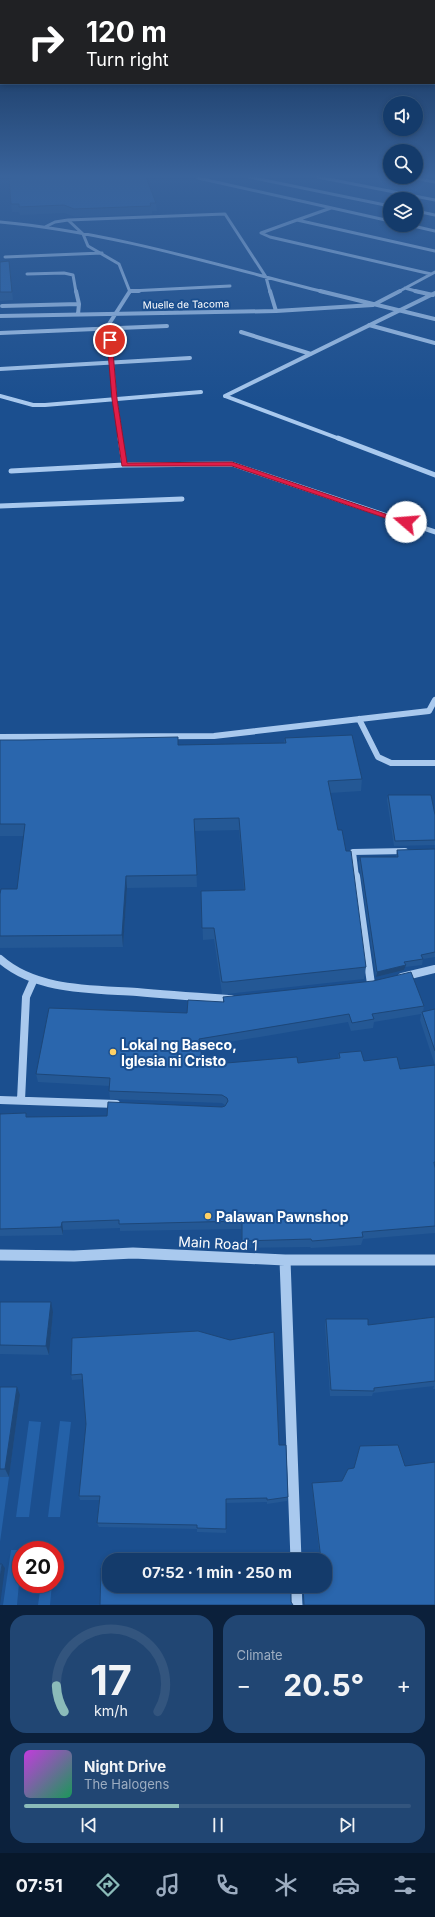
<!DOCTYPE html>
<html lang="en">
<head>
<meta charset="utf-8">
<style>
  :root { --surface:#143b6b; --page:#214673; --text:#f1f3f6; --muted:#9dadc1; --line:#33557e; --accent:#8bbbb9 }
  body { margin:0; font-family:Inter,sans-serif; background:var(--page); color:var(--text); height:100vh; display:flex; flex-direction:column; font-size:15px; white-space:nowrap }
  * { box-sizing:border-box; margin:0 }
  p { font-size:13px; color:var(--muted) }
  .icon { flex:none; width:22px; height:22px; fill:none; stroke:currentColor; stroke-width:2; stroke-linecap:round; stroke-linejoin:round }
  .map { position:relative; height:1605px; overflow:hidden }
  .panel { display:flex; flex-direction:column; gap:10px; padding:10px; background:#0b203b; flex:1 }
  .panel>* { flex:none }
  .banner { position:absolute; left:0px; top:0px; width:435px; height:84px; box-shadow:0 2px 6px #0003,0 0 0 1px var(--line); background:#202124; color:#fff; overflow:hidden }
  .controls { position:absolute; left:383px; top:96px; display:grid; gap:8px }
  .controls a { display:grid; place-items:center; width:40px; height:40px; border-radius:50%; background:var(--surface); box-shadow:0 2px 6px #0003,0 0 0 1px var(--line); font-size:20px }
  .speed { position:absolute; left:12px; top:1541px; display:flex; gap:8px; font-size:20px; font-weight:700; text-align:center }
  .speed>* { display:grid; place-content:center; width:52px; height:52px; border-radius:50%; background:var(--surface); box-shadow:0 2px 6px #0003,0 0 0 1px var(--line); line-height:1 }
  .speed .limit { border:6px solid #d22; background:#fff; color:#111 }
  .pin { position:absolute; display:grid; place-items:center; width:34px; height:34px; color:#fff; margin:-17px; border:2px solid #fff; border-radius:50%; box-shadow:0 1px 4px #0007 }
  .me { position:absolute; width:44px; margin:-22px; rotate:288deg; stroke-linejoin:round; filter:drop-shadow(0 0 3px #0008) }
  .turn { display:flex; align-items:center; gap:14px; height:84px; padding:0 20px; font-size:18px }
  .turn .icon { width:52px; height:52px; stroke-width:2.5 }
  .turn b { display:block; font-size:28px; line-height:34px }
  .big { font-size:30px; font-weight:700; line-height:1.1 }
  .panel .tile { flex:1; display:flex; flex-direction:column; justify-content:center; gap:6px; min-width:0; padding:0 14px; border-radius:16px; background:var(--page) }
  .panel .dial { align-items:center; gap:0 }
  .dial svg { height:104px; overflow:visible; fill:none; stroke:var(--line); stroke-width:7; stroke-linecap:round; text-anchor:middle }
  .dial text { fill:var(--text); stroke:none }
  .song { display:flex; align-items:center; gap:12px }
  .cover { width:48px; height:48px; border-radius:6px; background:linear-gradient(135deg,hsl(290 70% 55%),hsl(150 70% 35%)) }
  .played { height:4px; border-radius:2px; background:linear-gradient(90deg,var(--accent) 40%,var(--line) 40%) }
  .keys { display:flex; justify-content:space-around; direction:ltr }
  .heat { display:flex; justify-content:space-between; align-items:center; font-size:22px; direction:ltr }
  .panel .tiles { flex:1; display:grid; gap:10px; grid-template-columns:1fr 1fr }
  .tile:last-child { grid-column:span 2 }
  .trip { position:absolute; left:102px; top:1553px; width:230px; height:40px; border-radius:16px; background:var(--surface); box-shadow:0 2px 6px #0003,0 0 0 1px var(--line); font-weight:700; line-height:40px; text-align:center }
  .menu { display:flex; height:64px; justify-content:space-around; align-items:center; background:#08182b; color:var(--muted) }
  .menu .icon { width:28px; height:28px }
  .menu .on { color:var(--accent) }
  .menu b { font-size:18px; color:var(--text) }
  .map>svg:first-child { display:block }
  .green { fill:#2461a8 }
  .lines { fill:none; stroke-linecap:round; stroke-linejoin:round }
  .minor-far5 { stroke:#a9c9ee; stroke-width:3 }
  .minor-far4 { stroke:#a9c9ee; stroke-width:4 }
  .minor-far3 { stroke:#a9c9ee; stroke-width:5 }
  .minor-far2 { stroke:#a9c9ee; stroke-width:6 }
  .minor-far1 { stroke:#a9c9ee; stroke-width:8 }
  .minor { stroke:#a9c9ee; stroke-width:11 }
  .wall { fill:#245895; fill-rule:evenodd }
  .shaded-wall { fill:#1d4779 }
  .building { fill:#2a66ad; stroke:#1d4779 }
  .route { fill:#e11d48; stroke:#92132f }
  .poi-dot { fill:#ffd166; stroke:#1b4f8f; stroke-width:1.5 }
  .labels { text-anchor:middle; dominant-baseline:central; stroke-width:4; stroke-linejoin:round; paint-order:stroke }
  .far-street-label { font-size:10px; fill:#fff; stroke:#1b4f8f }
  .near-poi-label { font-size:14px; font-weight:bold; fill:#fff; stroke:#1b4f8f; text-anchor:start }
  .near-street-label { font-size:14px; fill:#fff; stroke:#1b4f8f }
</style>
</head>
<body>
<div class="map">
<svg width="435" height="1605" viewBox="0 0 435 1605">
  <rect width="100%" height="100%" fill="#1b4f8f"/>
  <path class="green" d="M29,1421l12,1 -12,95h-13z
    M60,1421l11,1 -11,95h-12z
    M0,1477h9l-9,65z
    M11,1550h11l-5,55h-14z
    M41,1584h11l-2,21h-12z"/>
  <g class="lines">
    <path class="minor-far5" d="M249,177l141,29
      M318,177l117,23
      M408,177l27,5
      M198,178l192,43
      M331,208l-34,12 138,31
      M416,211l19,4
      M68,220l15,14 5,12 31,18 11,28
      M297,220l-36,13 9,4 161,37
      M0,222c110,10 217,43 324,70
      M409,225l26,6
      M45,227l10,-5 13,-2 157,-6 41,63 4,15
      M5,257l97,-4
      M27,274l37,-1 9,2 3,17
      M405,288l14,4
      M130,291l100,-5
      M398,292l37,-20"/>
    <path class="minor-far4" d="M76,291l3,13 -1,10
      M130,291h9
      M270,291l6,20
      M320,291l115,28
      M415,291l18,4
      M2,306l77,-2
      M0,316l276,-5 97,-6 27,-14
      M369,325l66,18
      M241,332l70,22
      M0,333l167,-7
      M0,369l190,-11
      M0,396l33,9h12l156,-13
      M225,396l210,-103
      M225,396l115,43
      M121,439l-6,-40 -6,-75 21,-33"/>
    <path class="minor-far3" d="M120,438l4,27 108,-1 203,68
      M338,438l97,37
      M11,471l113,-6
      M0,506l182,-7"/>
    <path class="minor-far2" d="M359,719l19,38 13,6h44
      M0,737l214,-1 215,-25 6,-11
      M356,877l-3,-25 52,-1"/>
    <path class="minor-far1" d="M356,876l15,108
      M0,959c36,32 92,30 137,33 31,3 63,5 94,7
      M402,977l33,-8
      M0,1100l116,4
      M21,1100l5,-103 8,-18"/>
    <path class="minor" d="M0,1255l74,1 59,-3 152,7h150
      M285,1260l11,300
      M296,1586l1,19"/>
  </g>
  <path class="wall" d="M156,203l1,8h-5v3l-77,3 -11,-4 -44,2 -1,-3h-7l-1,-8z
    M9,261l4,39 -13,1v-39z
    M285,738l77,41 -1,12 -31,2 36,174 -2,12 -137,15h-5l-8,-55 -11,1 -2,-49 43,-1 -5,-60 -44,1 2,56 -70,1 -4,59 -123,1v-54l17,-5 7,-53h-24v-96l178,5 106,-2z
    M388,795l47,20v30l-41,1 -7,-46z
    M435,849v108l-12,2 -1,6 -17,2 -1,3 -28,7 -17,-114 1,-6h36l1,-7z
    M223,997l201,9 -1,6 12,-3v224l-72,6 -2,6 -50,3 -1,-1 -68,1 -1,-19 -121,2v-3l-57,2v5l-63,1v-122l26,-1 1,4 80,-1 115,-9 3,-2 -3,-2 -112,-4 -1,-8v-5l-71,-4 -2,-8 151,-61 36,-11zM421,1014l-1,6 15,45 -35,4 -36,-8 -25,-8 -1,5 -40,5 -95,2 -3,-18 148,-25 3,9 22,-3 1,-6z
    M0,1302l53,10 -4,43 -49,-1z
    M435,1317v72h-2l1,-3 -61,7 -1,3h-42l-5,-71 1,-6 42,6z
    M72,1338l207,107 9,52 -1,4 -20,3v-2l-41,1v30l-29,-1v-3l-98,-2 -2,-4 2,-23h-19l-1,-4 7,-72 -3,-45 -11,1 -1,-5z
    M0,1387l20,8 -11,82h-9z
    M360,1446l45,20 30,139h-132l-1,-19h23v-26h-5l-8,-73v-4l30,-2 12,-13z"/>
  <path class="shaded-wall" d="M126,876l1,12 -4,59 -1,-12z
    M406,965l-2,5 -28,7 1,-5z
    M62,1222l1,8v5l-2,-8z
    M51,1302l2,10 -4,43 -3,-9z
    M17,1387l3,8 -11,82 -4,-8z
    M2,1564l3,4 -5,37v-26z"/>
  <path class="building" d="M53,177h93l10,26h-6l1,3 -77,3 -10,-4 -45,2v-3h-8l-2,-26z
    M9,261l3,31h-12v-30z
    M352,735l10,44 -34,2 10,49h4l4,21h5l15,116 -139,15h-5l-8,-54h-12l-1,-37 44,-1 -6,-72 -45,1 3,56 -71,1 -4,59 -122,1v-42l1,-5h16l8,-65h-25v-84h23l155,-3v8l108,-2 -1,-5z
    M388,795h43l4,20v25l-40,1z
    M435,849v103l-14,3 2,4 -19,3 2,3 -29,7 -17,-115h38l-1,-7z
    M411,972l13,34 -52,8 2,5 -22,4 -3,-9 -150,25 4,26 94,-8 1,6 42,-5 -1,-5 22,-2 3,10 33,-4 3,12 35,-4v97h-1l1,6v58l-73,6 1,5 -51,4 -1,-2 -69,2v-20l-123,3v-4l-57,2 -1,5 -61,2v-115l26,-1v4l81,-1 1,-14 114,5 3,-1 3,-5 -1,-3 -5,-3 -113,-4 1,-13 -74,-4 13,-66 138,5 1,-13 36,2 -1,-5 150,-16z
    M435,1009v42l-13,-39z
    M0,1302h51l-5,44 -46,-1z
    M435,1317v64l-61,7v3l-43,-1 -5,-71h42v6z
    M198,1331l32,9 44,-8 5,113h7l2,52 -21,3v-2l-41,1v30l-29,-1v-3l-100,-2 3,-27h-21l7,-72 -4,-50 -11,1 1,-37z
    M0,1387h17l-12,82h-5z
    M398,1445l7,21 30,-4v143h-131l-1,-19h22v-26h-4l-9,-77 30,-2 6,-12 6,-1 6,-22z
    M0,1564h2l-2,15z
    M109,1567v19h182v16l2,3h-193l1,-37z"/>
  <linearGradient id="sky" x2="0" y2="1"><stop stop-color="#0f2b4f"/><stop offset="0.44" stop-color="#39639b"/><stop offset="1" stop-color="#39639b" stop-opacity="0"/></linearGradient>
  <rect width="435" height="401" fill="url(#sky)"/>
  <path class="route" d="M110,339l2,1 5,59 10,64 105,-1 177,60 -6,2 -171,-58h-110l-10,-67 -5,-59z"/>
  <g class="poi-dot">
    <circle cx="113" cy="1052" r="4"/>
    <circle cx="208" cy="1216" r="4"/>
  </g>
  <g class="labels">
    <g class="far-street-label">
      <text transform="translate(186 304) rotate(-1)">Muelle de Tacoma</text>
    </g>
    <g class="near-poi-label">
      <text x="121" y="1044">Lokal ng Baseco,<tspan x="121" dy="16">Iglesia ni Cristo</tspan></text>
      <text x="216" y="1216">Palawan Pawnshop</text>
    </g>
    <g class="near-street-label">
      <text transform="translate(218 1243) rotate(3)">Main Road 1</text>
    </g>
  </g>
</svg>
<div class="controls">
<a><svg class="icon" aria-label="sound" viewBox="0 0 24 24"><path d="M4 9h4l5-4v14l-5-4H4zM17 9q2 3 0 6"/></svg></a>
<a><svg class="icon" aria-label="search" viewBox="0 0 24 24"><circle cx="10" cy="10" r="6"/><path d="M15 15l6 6"/></svg></a>
<a><svg class="icon" aria-label="layers" viewBox="0 0 24 24"><path d="M12 4l9 5-9 5-9-5zM3 14l9 5 9-5"/></svg></a>
</div>
<div class="speed"><div class="limit">20</div></div>
<div class="pin" style="left:110px;top:340px;background:#d93025"><svg class="icon" aria-label="arrive" viewBox="0 0 24 24"><path d="M6 21V4h12l-3 4 3 4H6"/></svg></div>
<svg class="me" style="left:406px;top:522px" viewBox="-20 -20 40 40"><circle r="19" fill="#fff"/><path d="M0-13L10 11 0 6-10 11z" fill="#e11d48"/></svg>
<div class="trip">07:52 · 1 min · 250 m</div>
<div class="banner">
<div class="turn"><svg class="icon" aria-label="right" viewBox="0 0 24 24"><path d="M7 20v-9h11M14 6l5 5-5 5"/></svg><div><b>120 m</b>Turn right</div></div>
</div>
</div>
<section class="panel">
<div class="tiles">
<div class="tile dial"><svg viewBox="0 0 100 80">
<path d="M14 69A42 42 0 1 1 86 69"/>
<path d="M14 69A42 42 0 0 1 8 49" stroke="#8bbbb9"/>
<text x="50" y="56" font-size="32" font-weight="700">17</text>
<text x="50" y="72" font-size="11">km/h</text>
</svg></div>
<div class="tile"><p>Climate</p>
<div class="heat"><a>−</a><b class="big">20.5°</b><a>+</a></div>
</div>
<div class="tile">
<div class="song"><i class="cover"></i><div><b>Night Drive</b><p>The Halogens</p></div></div>
<div class="played"></div>
<div class="keys"><svg class="icon" aria-label="previous" viewBox="0 0 24 24"><path d="M18 5L8 12l10 7zM5 5v14"/></svg><svg class="icon" aria-label="pause" viewBox="0 0 24 24"><path d="M8 5v14M16 5v14"/></svg><svg class="icon" aria-label="next" viewBox="0 0 24 24"><path d="M6 5l10 7-10 7zM19 5v14"/></svg></div>
</div>
</div>
</section>
<nav class="menu">
<b>07:51</b>
<svg class="icon on" aria-label="directions" viewBox="0 0 24 24"><path d="M12 3l9 9-9 9-9-9zM9 14v-3h6M13 9l2 2-2 2"/></svg>
<svg class="icon" aria-label="music" viewBox="0 0 24 24"><path d="M9 18V5l10-2v13"/><circle cx="6" cy="18" r="3"/><circle cx="16" cy="16" r="3"/></svg>
<svg class="icon" aria-label="phone" viewBox="0 0 24 24"><path d="M5 4h4l2 5-3 2q2 4 5 5l2-3 5 2v4C11 20 4 13 5 4z"/></svg>
<svg class="icon" aria-label="climate" viewBox="0 0 24 24"><path d="M12 3v18M4 7l16 10M4 17L20 7"/></svg>
<svg class="icon" aria-label="car" viewBox="0 0 24 24"><path d="M5 17H2v-5l4-1 3-4h7l3 4 3 1v5h-3M9 17h6M6 11h13"/><circle cx="7" cy="17" r="2"/><circle cx="17" cy="17" r="2"/></svg>
<svg class="icon" aria-label="filters" viewBox="0 0 24 24"><path d="M4 7h16M4 17h16"/><circle cx="9" cy="7" r="2"/><circle cx="15" cy="17" r="2"/></svg>
</nav>
</body>
</html>
